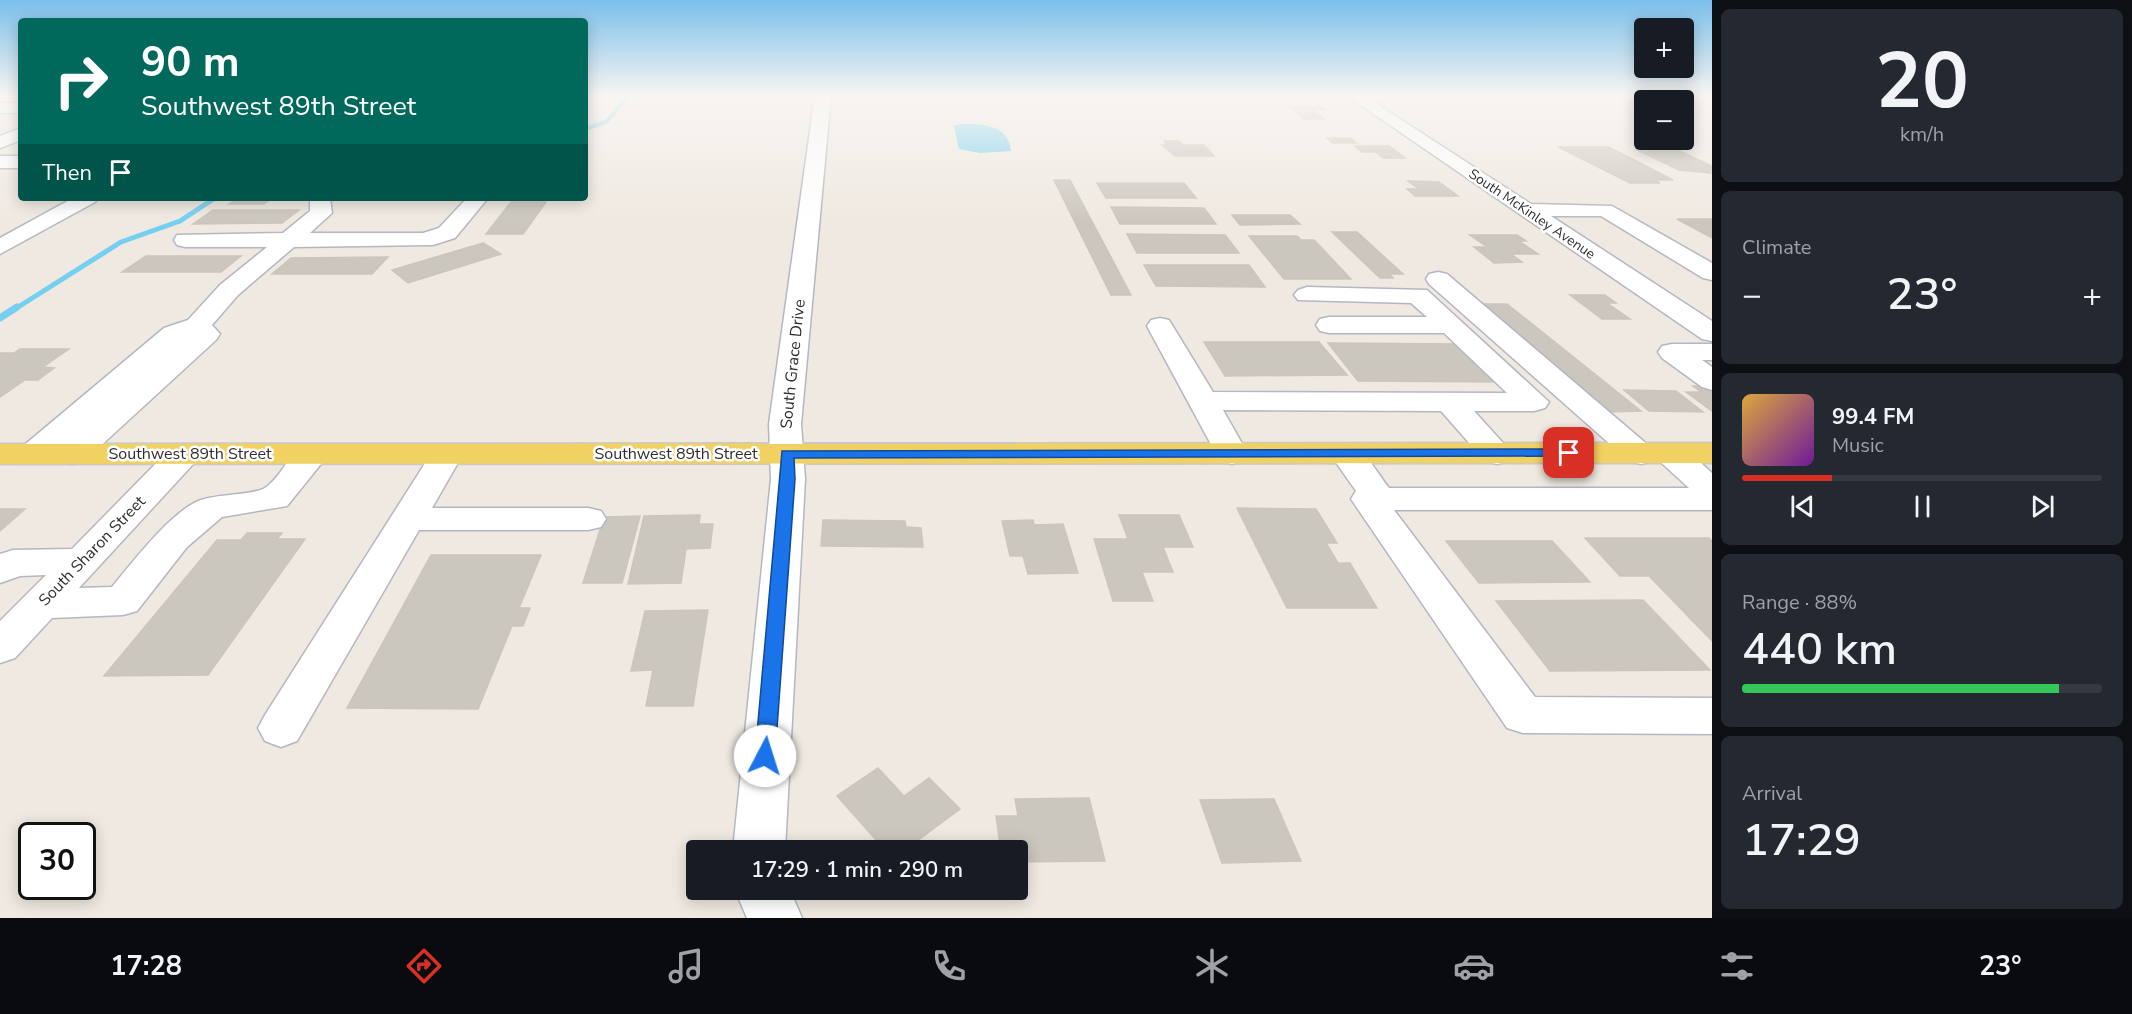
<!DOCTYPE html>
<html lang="en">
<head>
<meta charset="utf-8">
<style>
  :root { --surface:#171b24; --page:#242831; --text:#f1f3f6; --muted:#9ea1a6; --line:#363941; --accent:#d93025 }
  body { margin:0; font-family:"Nunito Sans",sans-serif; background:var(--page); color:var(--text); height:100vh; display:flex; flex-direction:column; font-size:22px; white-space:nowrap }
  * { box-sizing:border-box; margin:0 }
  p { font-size:20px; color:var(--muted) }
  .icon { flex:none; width:33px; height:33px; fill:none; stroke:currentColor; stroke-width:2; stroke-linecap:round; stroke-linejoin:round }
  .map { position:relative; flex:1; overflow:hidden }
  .panel { display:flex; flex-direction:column; gap:9px; padding:9px; background:#0d0f14; width:420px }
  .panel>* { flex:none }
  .top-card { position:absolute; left:18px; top:18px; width:570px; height:183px; border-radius:6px; box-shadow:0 3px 15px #0003; background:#00695c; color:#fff; overflow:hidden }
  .tools { position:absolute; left:1634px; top:18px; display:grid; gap:12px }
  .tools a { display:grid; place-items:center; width:60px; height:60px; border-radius:6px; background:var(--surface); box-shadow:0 3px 15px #0003; font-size:30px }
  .speed { position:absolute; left:18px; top:822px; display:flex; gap:12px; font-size:30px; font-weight:700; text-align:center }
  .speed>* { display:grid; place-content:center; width:78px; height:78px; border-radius:50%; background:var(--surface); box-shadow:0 3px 15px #0003; line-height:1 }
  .speed .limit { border:3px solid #111; border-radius:9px; background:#fff; color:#111 }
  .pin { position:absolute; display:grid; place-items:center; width:51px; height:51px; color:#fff; margin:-26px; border-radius:12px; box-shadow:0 3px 9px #0006 }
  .me { position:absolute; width:66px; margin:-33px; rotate:5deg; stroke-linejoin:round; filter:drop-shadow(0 0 4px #0008) }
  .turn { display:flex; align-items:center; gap:21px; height:126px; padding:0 24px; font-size:27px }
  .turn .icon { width:78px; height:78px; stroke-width:2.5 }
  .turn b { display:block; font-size:42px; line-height:51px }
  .then { display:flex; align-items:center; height:57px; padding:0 24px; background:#0003; gap:12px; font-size:22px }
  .big { font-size:45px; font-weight:600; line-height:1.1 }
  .panel .card { flex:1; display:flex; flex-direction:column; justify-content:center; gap:9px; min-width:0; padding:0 21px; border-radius:9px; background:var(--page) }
  .panel .dial { align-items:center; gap:0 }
  .dial b { font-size:78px; line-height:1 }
  .song { display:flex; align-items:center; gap:18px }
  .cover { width:72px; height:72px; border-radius:9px; background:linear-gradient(135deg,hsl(40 70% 55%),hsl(280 70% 35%)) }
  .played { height:6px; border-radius:3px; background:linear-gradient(90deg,var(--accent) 25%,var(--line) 25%) }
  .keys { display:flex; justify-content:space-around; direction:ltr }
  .heat { display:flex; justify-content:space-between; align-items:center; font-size:33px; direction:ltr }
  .charge { height:9px; border-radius:4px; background:linear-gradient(90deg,#34c759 88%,var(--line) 0) }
  .trip { position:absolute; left:686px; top:840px; width:342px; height:60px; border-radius:6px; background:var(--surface); box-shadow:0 3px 15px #0003; font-weight:600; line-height:60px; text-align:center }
  .menu { display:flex; height:96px; justify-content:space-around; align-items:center; background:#090b0e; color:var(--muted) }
  .menu .icon { width:42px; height:42px }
  .menu .selected { color:var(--accent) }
  .menu b { font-size:27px; color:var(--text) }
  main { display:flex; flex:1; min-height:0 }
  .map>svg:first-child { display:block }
  .water { fill:#75cff0 }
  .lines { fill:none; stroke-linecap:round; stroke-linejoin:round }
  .stream-far2 { stroke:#75cff0; stroke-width:4 }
  .stream-far1 { stroke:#75cff0; stroke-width:5 }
  .stream { stroke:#75cff0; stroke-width:7 }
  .building { fill:#cbc7bf; stroke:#cbc5ba; stroke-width:1.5 }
  .minor-casing { stroke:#b4b7c1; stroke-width:3 }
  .major-casing { stroke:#c9c9c9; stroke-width:3 }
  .minor { fill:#fff; fill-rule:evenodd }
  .major { fill:#f2d163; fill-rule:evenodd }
  .route { fill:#1a73e8; stroke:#114b97; stroke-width:1.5 }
  .labels { text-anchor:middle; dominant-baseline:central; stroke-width:5; stroke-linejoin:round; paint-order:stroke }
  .far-street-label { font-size:14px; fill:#2e2e2e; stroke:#fff }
  .street-label { font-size:16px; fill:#2e2e2e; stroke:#fff }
</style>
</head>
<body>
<main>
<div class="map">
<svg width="1712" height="918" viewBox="0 0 1712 918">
  <rect width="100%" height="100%" fill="#efe9e1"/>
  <path class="water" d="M961,124c22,0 47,0 50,27l-31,2 -21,-4 -5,-23z"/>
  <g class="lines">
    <path class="stream-far2" d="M585,129l21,-7 24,-27"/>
    <path class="stream-far1" d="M15,309l106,-67 59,-21 35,-23"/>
    <path class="stream" d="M0,318l17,-11"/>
  </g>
  <path class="building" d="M1288,106h32l5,4h-12l11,9h-20z
    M1327,138h23l6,5h-23z
    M1164,141h15l4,4h21l10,11h-39l-13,-11h5z
    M1355,146h34l16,12h-22l-7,-6h-14z
    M1558,147h51l64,33h-20l7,3h-30z
    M1635,149h41l36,17v4h-5l5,3 -33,-3z
    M1054,180h16l61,115h-20z
    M1408,181l31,1 19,14h-43l-8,-7h12z
    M1097,183h87l12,15h-90z
    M238,198h34l-8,6h-35z
    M511,202h35l-23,32h-37z
    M1111,207l93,1 12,16h-96z
    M213,210h86l-17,13 -89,1z
    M1232,215h58l10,9 -60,1z
    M1677,219h35v19z
    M1332,232h25l46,42h-14l4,4h-13z
    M1127,234l98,1 14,18h-102z
    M1470,235h47l9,6h-7l19,13h-27l11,8 -28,1 -20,-16h13z
    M1249,236h48l4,4h13l37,39h-67z
    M483,243l18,11 -93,29 -16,-13z
    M146,256h95l-20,16h-99z
    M388,257l-16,17h-100l19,-16z
    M1144,265h105l16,22 -109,-1z
    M1570,295h35l11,8h-9l23,16h-28z
    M1478,304h29l134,107 -34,1z
    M1204,342h115l28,33 -122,1z
    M1328,343l129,1 39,38 -138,-1z
    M20,349h49l-26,18 11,1 -16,12h-13l-25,17v-44h14z
    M1693,386h19v25l-26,-19h15z
    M1624,390l52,1 27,21 -54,-1z
    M1237,508l79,1 21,34h-11l12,20h12l27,45h-90z
    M0,509h25l-25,22z
    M700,515l-1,9h14l-3,24 -24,1 -5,34 -53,1 16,-68z
    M1119,515h60l14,32h-30l10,25h-31l11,29h-40l-19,-62h34z
    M640,516l-18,67h-39l21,-66z
    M823,520l82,1 1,6 15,1 2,19 -102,-1z
    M1033,520l1,5 29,-1 15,49 -50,1 -5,-18h-13l-8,-35z
    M247,533h35l-5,6h28l-97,136 -104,1 113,-136h24z
    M1585,538h124l3,3v100l-63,-65h-29z
    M1446,541h106l38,41 -111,1z
    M431,555h110l-22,53h11l-7,18h-11l-34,83 -131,-1z
    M1643,600l67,70 -160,1 -54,-70z
    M708,610l-15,96h-47l7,-36 -22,1 14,-60z
    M878,768l26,28 25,-18 31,31 -55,41h-20l-48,-54z
    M1089,798l16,63 -88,1v-12h-16l-5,-34h22l-3,-17z
    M1274,799l27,62 -79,2 -22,-63z"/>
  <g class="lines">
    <g class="minor-casing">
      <path id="minor" d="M815,95h16l-30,329 4,55 -20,371h-52l38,-371 -2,-55z
        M1346,95h17l168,109 81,2 100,57v17l-9,-2 -102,-62h-50l161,105v20l-10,-2z
        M0,103h21v10h-21z
        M21,128v12l-21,8v-12z
        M0,156h21v12h-21z
        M73,198h25l-3,4 -95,52v-16z
        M310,198h20l2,15 -22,20h113l16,-5 28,-30h21l-33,40 -22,7 -139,2 -56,48 -26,30 8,9 -4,6 -132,121 -12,3 -12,-3 -4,-7 3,-5c-13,11 -20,16 -37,12l-4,-7 4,-7 142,-119 24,-8 32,-35 47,-38h-82l-8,-2 -3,-5 3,-5 106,-2 27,-22z
        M1438,272l9,2 208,177 2,-4c24,-6 38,11 55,26v37h-318l141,187 177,1v36l-189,-1 -16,-5 -156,-229 5,-8 -26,-37 4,-7c29,-7 39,21 55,41h300l-34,-31 -2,4 -12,3 -12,-3 -200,-177 -3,-5 3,-5z
        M1307,287l120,3 122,112 -4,6 -11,3h-60l39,43 -4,7 -12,3 -12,-3 -44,-50 -218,-1 25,44 -4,7 -12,3 -12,-3 -73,-135 4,-6 9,-2 9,2 44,72 294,1 -63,-60h-115l-9,-2 -4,-6 4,-6 9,-2h98l-16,-14 -113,-3 -4,-5 4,-5z
        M1672,344h40v16h-10l10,7v23l-10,-3 -40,-29 -4,-6 4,-6z
        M184,444l12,3 4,7 -4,7 -117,127 33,-1c20,-24 60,-77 89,-87 16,-6 52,-5 64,-12 23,-15 24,-50 60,-41l4,7 -42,52 -65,11 -35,30 -50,64 -14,4 -71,3 -37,40 -15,5v-42l46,-46 -26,1 -20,7v-29l13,-4 59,-1 100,-102z
        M447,444l12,3 4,7 -31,54h156l13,3 5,8 -5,8 -13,3h-169l-122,211 -16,6 -16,-6 -7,-13 7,-13 166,-261 4,-7z
        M735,890h55l12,28h-55z"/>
    </g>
    <g class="major-casing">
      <path id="major" d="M1712,443v20l-1712,1v-20z"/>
    </g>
    <use href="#minor" class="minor"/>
    <use href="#major" class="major"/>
  </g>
  <linearGradient id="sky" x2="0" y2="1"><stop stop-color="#7abfeb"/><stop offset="0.43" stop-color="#f8f5f2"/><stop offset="1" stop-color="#f8f5f2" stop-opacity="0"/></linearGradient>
  <rect width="1712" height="223" fill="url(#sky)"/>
  <path class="route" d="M1569,449l7,4 -2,3 -780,2 1,21 -20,277 -3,6 -7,3 -7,-3 -3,-6 27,-305z"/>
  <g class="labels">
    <g class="far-street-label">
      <text transform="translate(1532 214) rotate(34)">South McKinley Avenue</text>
    </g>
    <g class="street-label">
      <text transform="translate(793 364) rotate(-84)">South Grace Drive</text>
      <text x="190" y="454">Southwest 89th Street</text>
      <text x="676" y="454">Southwest 89th Street</text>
      <text transform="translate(92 551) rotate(-46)">South Sharon Street</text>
    </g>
  </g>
</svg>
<div class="tools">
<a>+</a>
<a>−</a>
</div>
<div class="speed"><div class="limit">30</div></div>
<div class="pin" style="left:1569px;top:453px;background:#d93025"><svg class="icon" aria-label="arrive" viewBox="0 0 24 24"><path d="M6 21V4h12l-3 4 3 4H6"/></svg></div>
<svg class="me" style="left:765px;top:756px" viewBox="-20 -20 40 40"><circle r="19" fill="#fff"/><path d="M0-13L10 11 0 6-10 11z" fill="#1a73e8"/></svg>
<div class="trip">17:29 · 1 min · 290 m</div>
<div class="top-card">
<div class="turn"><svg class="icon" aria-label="right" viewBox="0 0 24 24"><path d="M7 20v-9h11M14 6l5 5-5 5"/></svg><div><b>90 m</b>Southwest 89th Street</div></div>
<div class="then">Then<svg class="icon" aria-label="arrive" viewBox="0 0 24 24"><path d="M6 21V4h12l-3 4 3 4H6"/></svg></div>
</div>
</div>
<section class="panel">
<div class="card dial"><b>20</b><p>km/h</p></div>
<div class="card"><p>Climate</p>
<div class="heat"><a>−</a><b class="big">23°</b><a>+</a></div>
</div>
<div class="card">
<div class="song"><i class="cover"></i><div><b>99.4 FM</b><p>Music</p></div></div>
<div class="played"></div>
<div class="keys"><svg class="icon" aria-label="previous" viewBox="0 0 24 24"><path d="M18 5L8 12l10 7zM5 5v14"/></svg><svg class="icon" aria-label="pause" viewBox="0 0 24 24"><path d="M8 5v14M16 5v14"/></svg><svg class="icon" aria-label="next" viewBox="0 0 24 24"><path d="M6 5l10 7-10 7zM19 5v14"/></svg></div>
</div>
<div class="card"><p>Range · 88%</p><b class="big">440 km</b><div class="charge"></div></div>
<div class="card"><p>Arrival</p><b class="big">17:29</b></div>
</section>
</main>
<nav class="menu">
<b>17:28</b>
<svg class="icon selected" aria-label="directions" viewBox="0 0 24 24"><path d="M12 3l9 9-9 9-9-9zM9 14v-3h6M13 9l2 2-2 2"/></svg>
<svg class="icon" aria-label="music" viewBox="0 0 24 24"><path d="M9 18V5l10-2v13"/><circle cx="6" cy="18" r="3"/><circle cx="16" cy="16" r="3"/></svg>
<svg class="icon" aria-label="phone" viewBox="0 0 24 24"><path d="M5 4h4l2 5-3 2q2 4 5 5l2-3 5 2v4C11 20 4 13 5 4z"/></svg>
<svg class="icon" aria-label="climate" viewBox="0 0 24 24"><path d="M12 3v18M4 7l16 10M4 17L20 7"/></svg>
<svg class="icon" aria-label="car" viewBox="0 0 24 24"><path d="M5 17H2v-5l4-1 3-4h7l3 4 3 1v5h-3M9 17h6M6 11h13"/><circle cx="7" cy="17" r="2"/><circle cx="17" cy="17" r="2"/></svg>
<svg class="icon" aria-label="filters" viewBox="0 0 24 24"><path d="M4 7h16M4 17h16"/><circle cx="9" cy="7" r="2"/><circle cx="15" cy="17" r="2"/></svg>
<b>23°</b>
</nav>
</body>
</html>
